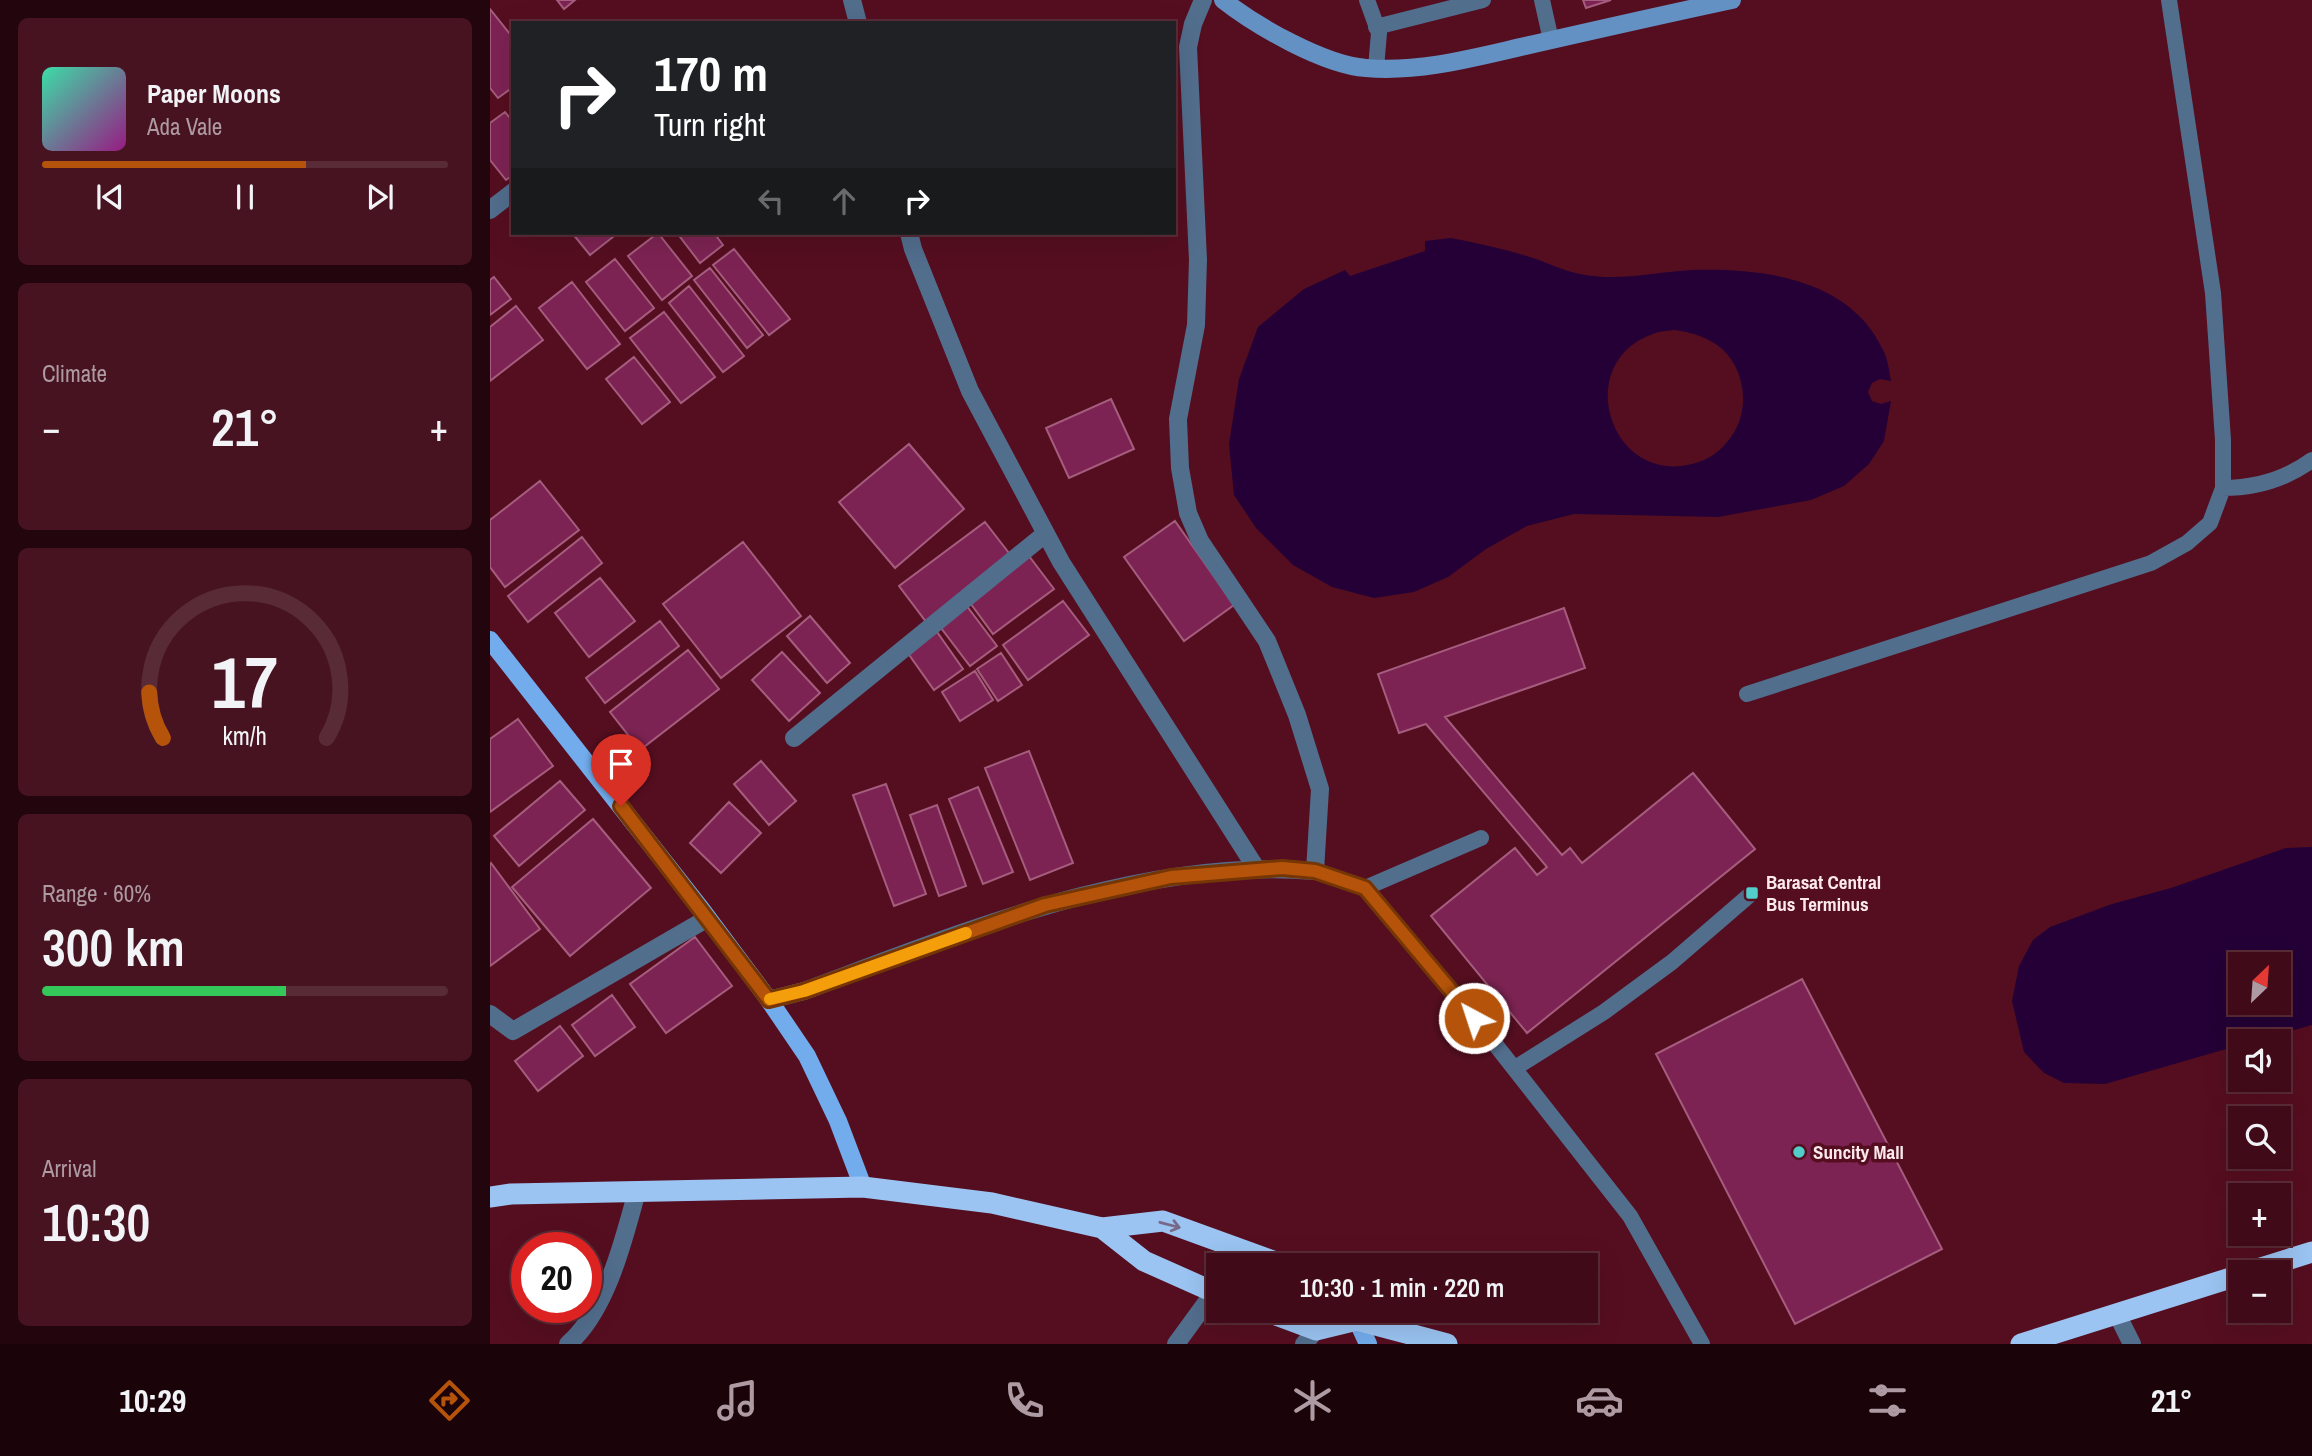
<!DOCTYPE html>
<html lang="en">
<head>
<meta charset="utf-8">
<style>
  :root { --surface:#400a18; --page:#471321; --text:#f1f3f6; --muted:#ae9aa2; --line:#592b37; --accent:#b45309 }
  body { margin:0; font-family:"Archivo Narrow",sans-serif; background:var(--page); color:var(--text); height:100vh; display:flex; flex-direction:column; font-size:26px; white-space:nowrap }
  * { box-sizing:border-box; margin:0 }
  p { font-size:23px; color:var(--muted) }
  .icon { flex:none; width:38px; height:38px; fill:none; stroke:currentColor; stroke-width:2; stroke-linecap:round; stroke-linejoin:round }
  .map { position:relative; flex:1; overflow:hidden }
  .side { display:flex; flex-direction:column; gap:18px; padding:18px; background:#23060d; width:490px }
  .side>* { flex:none }
  .top-card { position:absolute; left:21px; top:21px; width:665px; height:214px; border-radius:0px; box-shadow:0 7px 28px #0002,0 0 0 2px var(--line); background:#202124; color:#fff; overflow:hidden }
  .needle { width:46px; rotate:25deg }
  .fabs { position:absolute; left:1738px; top:952px; display:grid; gap:14px }
  .fabs a { display:grid; place-items:center; width:63px; height:63px; border-radius:0px; background:var(--surface); box-shadow:0 7px 28px #0002,0 0 0 2px var(--line); font-size:35px }
  .speed { position:absolute; left:21px; top:1232px; display:flex; gap:14px; font-size:35px; font-weight:700; text-align:center }
  .speed>* { display:grid; place-content:center; width:91px; height:91px; border-radius:50%; background:var(--surface); box-shadow:0 7px 28px #0002,0 0 0 2px var(--line); line-height:1 }
  .speed .limit { border:10px solid #d22; background:#fff; color:#111 }
  .pin { position:absolute; display:grid; place-items:center; width:60px; height:60px; color:#fff; margin:-72px -30px; border-radius:50% 50% 50% 0; rotate:-45deg; box-shadow:0 0 7px #0007 }
  .pin .icon { rotate:45deg }
  .me { position:absolute; width:77px; margin:-38px; rotate:320deg; stroke-linejoin:round; filter:drop-shadow(0 0 5px #0008) }
  .turn { display:flex; align-items:center; gap:24px; height:147px; padding:0 28px; font-size:32px }
  .turn .icon { width:91px; height:91px; stroke-width:2.5 }
  .turn b { display:block; font-size:49px; line-height:60px }
  .lanes { display:flex; align-items:center; height:66px; padding:0 28px; background:#0003; justify-content:center; gap:35px; direction:ltr }
  .lanes .off { opacity:.35 }
  .big { font-size:52px; font-weight:600; line-height:1.1 }
  .side .tile { flex:1; display:flex; flex-direction:column; justify-content:center; gap:10px; min-width:0; padding:0 24px; border-radius:10px; background:var(--page) }
  .side .dial { align-items:center; gap:0 }
  .dial svg { height:182px; overflow:visible; fill:none; stroke:var(--line); stroke-width:7; stroke-linecap:round; text-anchor:middle }
  .dial text { fill:var(--text); stroke:none }
  .song { display:flex; align-items:center; gap:21px }
  .cover { width:84px; height:84px; border-radius:10px; background:linear-gradient(135deg,hsl(160 70% 55%),hsl(310 70% 35%)) }
  .played { height:7px; border-radius:4px; background:linear-gradient(90deg,var(--accent) 65%,var(--line) 65%) }
  .keys { display:flex; justify-content:space-around; direction:ltr }
  .heat { display:flex; justify-content:space-between; align-items:center; font-size:38px; direction:ltr }
  .charge { height:10px; border-radius:5px; background:linear-gradient(90deg,#34c759 60%,var(--line) 0) }
  .trip { position:absolute; left:716px; top:1253px; width:392px; height:70px; border-radius:0px; background:var(--surface); box-shadow:0 7px 28px #0002,0 0 0 2px var(--line); font-weight:600; line-height:70px; text-align:center }
  .tabs { display:flex; height:112px; justify-content:space-around; align-items:center; background:#1a040a; color:var(--muted) }
  .tabs .icon { width:49px; height:49px }
  .tabs .on { color:var(--accent) }
  .tabs b { font-size:32px; color:var(--text) }
  main { display:flex; flex:1; min-height:0 }
  .map>svg:first-child { display:block }
  .water { fill:#240036; fill-rule:evenodd }
  .building { fill:#7d2353; stroke:#a55d7e; stroke-width:2 }
  .lines { fill:none; stroke-linecap:round; stroke-linejoin:round }
  .lane { stroke:#526e8d; stroke-width:16 }
  .street { stroke:#526e8d; stroke-width:18 }
  .secondary { stroke:#6491c3; stroke-width:18 }
  .primary { stroke:#72acec; stroke-width:18 }
  .highway { stroke:#9bc4f2; stroke-width:21 }
  .oneway { stroke:#786989 }
  .route-casing { stroke:#753606; stroke-width:18 }
  .route { stroke:#b45309; stroke-width:12 }
  .slow { stroke:#f59e0b; stroke-width:12 }
  .poi-dot { fill:#53cdc9; stroke:#550e20; stroke-width:2.5 }
  .labels { text-anchor:middle; dominant-baseline:central; stroke-width:7; stroke-linejoin:round; paint-order:stroke }
  .poi-label { font-size:19px; font-weight:bold; fill:#fce9eb; stroke:#550e20; text-anchor:start }
</style>
</head>
<body>
<main>
<section class="side">
<div class="tile">
<div class="song"><i class="cover"></i><div><b>Paper Moons</b><p>Ada Vale</p></div></div>
<div class="played"></div>
<div class="keys"><svg class="icon" aria-label="previous" viewBox="0 0 24 24"><path d="M18 5L8 12l10 7zM5 5v14"/></svg><svg class="icon" aria-label="pause" viewBox="0 0 24 24"><path d="M8 5v14M16 5v14"/></svg><svg class="icon" aria-label="next" viewBox="0 0 24 24"><path d="M6 5l10 7-10 7zM19 5v14"/></svg></div>
</div>
<div class="tile"><p>Climate</p>
<div class="heat"><a>−</a><b class="big">21°</b><a>+</a></div>
</div>
<div class="tile dial"><svg viewBox="0 0 100 80">
<path d="M14 69A42 42 0 1 1 86 69"/>
<path d="M14 69A42 42 0 0 1 8 49" stroke="#b45309"/>
<text x="50" y="56" font-size="32" font-weight="700">17</text>
<text x="50" y="72" font-size="11">km/h</text>
</svg></div>
<div class="tile"><p>Range · 60%</p><b class="big">300 km</b><div class="charge"></div></div>
<div class="tile"><p>Arrival</p><b class="big">10:30</b></div>
</section>
<div class="map">
<svg width="1822" height="1344" viewBox="0 0 1822 1344">
  <rect width="100%" height="100%" fill="#550e20"/>
  <path class="water" d="M961,238c27,5 53,11 79,19 16,5 33,14 50,17 38,8 75,-2 112,-4 70,-2 158,8 191,80 5,9 6,21 8,31l-11,-2 -8,4 -4,9 4,9 9,3 10,-3 -7,40 -15,23 -25,22 -33,14 -93,17 -144,-3 -47,12 -41,23 -38,28 -34,15 -40,6 -42,-11 -39,-22 -37,-37 -22,-33 -5,-51 10,-65 19,-52 46,-38 41,-19 5,6 75,-25v-10zM1184,330c15,2 27,5 40,13 31,19 38,66 17,94 -10,14 -22,23 -39,27 -83,21 -120,-102 -39,-130 6,-3 14,-3 21,-4z
    M1822,847v178l-58,16h-14v4l-135,39 -41,-1 -20,-10 -20,-21 -12,-51 7,-35 14,-26 17,-13 62,-23 59,-16 115,-40zM1750,964h38v39h-38z"/>
  <path class="building" d="M67,0h18l-11,9z
    M1093,0h28l-25,8z
    M0,9l23,29v49l-15,11 -8,-10z
    M15,112l8,10v53l-7,5 -16,-20v-37z
    M82,233h46l-28,22z
    M168,233l34,43 -30,24 -34,-44z
    M187,233h37l9,12 -23,18z
    M244,249l56,70 -21,16 -56,-70z
    M125,259l39,49 -29,23 -39,-49z
    M220,268l53,67 -16,13 -53,-68z
    M4,277l17,22 -21,16v-35z
    M82,282l48,62 -33,25 -48,-61z
    M199,286l55,70 -21,16 -54,-69z
    M26,306l27,34 -53,41v-54z
    M174,312l51,65 -34,26 -51,-65z
    M144,357l36,45 -28,22 -36,-45z
    M621,399l23,50 -65,29 -23,-50z
    M419,444l55,65 -69,59 -56,-66z
    M50,481l39,49 -74,57 -15,-20v-47z
    M685,521l59,84 -50,36 -60,-84z
    M495,522l27,35 -85,66 -28,-37z
    M92,537l20,26 -74,59 -20,-26z
    M253,542l58,74 -80,62 -58,-74z
    M539,556l25,33 -61,45 -25,-34z
    M110,578l35,43 -46,36 -34,-44z
    M573,601l26,34 -61,45 -25,-35z
    M476,605l31,41 -27,20 -32,-42z
    M1074,608l21,60 -140,49 117,138 8,-7 12,15 111,-90 62,76 -228,184 -96,-117 84,-68 22,27 10,-8 -121,-143 -27,9 -21,-59z
    M320,616l40,47 -23,20 -40,-47z
    M170,621l19,25 -74,57 -19,-25z
    M445,629l28,40 -29,21 -29,-41z
    M198,650l31,39 -79,61 -30,-38z
    M292,652l38,41 -31,28 -37,-41z
    M511,653l21,32 -24,16 -21,-32z
    M485,671l18,29 -33,21 -18,-29z
    M28,719l35,47 -63,46v-73z
    M539,751l44,112 -43,17 -45,-112z
    M271,761l35,40 -27,24 -35,-41z
    M70,781l25,29 -66,56 -25,-30z
    M396,784l40,110 -32,12 -41,-111z
    M488,787l35,85 -30,12 -34,-85z
    M239,802l32,31 -40,40 -31,-30z
    M447,805l29,81 -27,10 -29,-81z
    M103,819l58,69 -81,68 -58,-69z
    M1,863l49,66 -50,37v-102z
    M205,937l37,49 -66,47 -36,-49z
    M1312,979l140,270 -147,75 -139,-270z
    M122,995l23,32 -40,29 -23,-31z
    M70,1026l23,30 -45,35 -23,-30z"/>
  <g class="lines">
    <path class="lane" d="M877,0l12,33 -3,35
      M1052,0l9,40
      M886,27l107,-27
      M1733,488c32,0 63,-9 89,-28
      M1257,694l404,-131 36,-20 23,-20 13,-35v-48l-10,-147 -44,-293
      M825,871l50,17 126,151 139,177 72,128
      M875,888l116,-50
      M1025,1068l89,-56 68,-50 80,-69"/>
    <path class="street" d="M362,0l6,23
      M0,210l23,-18
      M419,233l4,16 57,142 91,171 195,306
      M304,738l251,-204
      M279,1000l35,-9c159,-59 340,-135 511,-120l5,-82 -23,-74 -30,-74 -67,-100 -12,-28 -8,-45 -2,-49 18,-94 2,-65 -10,-213 5,-23 10,-24
      M0,1014l23,17 195,-113
      M1627,1314l15,30
      M78,1344c39,-34 56,-105 69,-153
      M686,1344l38,-52
      M814,1344l12,-14"/>
    <path class="secondary" d="M733,0c33,26 101,65 143,68 56,5 114,-12 168,-24 66,-15 132,-30 198,-44"/>
    <path class="primary" d="M0,640l212,270 67,90 38,56 31,65 25,66
      M867,1320l11,24"/>
    <path class="highway" d="M0,1197l21,-3 352,-7 129,16 110,25 61,-7 121,44
      M612,1228l42,33 74,33
      M1758,1272l64,-20
      M775,1311l51,19 41,-10 90,24
      M1531,1344l219,-69"/>
  </g>
  <defs><path id="oneway-shaft" d="M-6 0H5M1.5-3L5.5 0L1.5 3" fill="none" stroke-width="1.6" stroke-linecap="round" stroke-linejoin="round" transform="scale(1.75)"/></defs>
  <use class="oneway" href="#oneway-shaft" transform="translate(680 1225) rotate(15)"/>
  <g class="lines">
    <g class="route-casing">
      <path id="route" d="M131,806l148,194 35,-9 241,-86 126,-28 111,-9 33,3 50,17 109,130"/>
    </g>
    <use href="#route" class="route"/>
    <path class="slow" d="M280,999l34,-8 162,-58"/>
  </g>
  <g class="poi-dot">
    <rect x="1255" y="886" width="14" height="14" rx="3.5"/>
    <circle cx="1309" cy="1152" r="7"/>
  </g>
  <g class="labels">
    <g class="poi-label">
      <text x="1276" y="882">Barasat Central<tspan x="1276" dy="22">Bus Terminus</tspan></text>
      <text x="1323" y="1152">Suncity Mall</text>
    </g>
  </g>
</svg>
<div class="fabs">
<a><svg class="needle" viewBox="-14 -14 28 28"><path d="M0-13l5 13h-10z" fill="#e53935"/><path d="M0 13l5-13h-10z" fill="#ae9aa2"/></svg></a>
<a><svg class="icon" aria-label="sound" viewBox="0 0 24 24"><path d="M4 9h4l5-4v14l-5-4H4zM17 9q2 3 0 6"/></svg></a>
<a><svg class="icon" aria-label="search" viewBox="0 0 24 24"><circle cx="10" cy="10" r="6"/><path d="M15 15l6 6"/></svg></a>
<a>+</a>
<a>−</a>
</div>
<div class="speed"><div class="limit">20</div></div>
<div class="pin" style="left:131px;top:806px;background:#d93025"><svg class="icon" aria-label="arrive" viewBox="0 0 24 24"><path d="M6 21V4h12l-3 4 3 4H6"/></svg></div>
<svg class="me" style="left:984px;top:1018px" viewBox="-20 -20 40 40"><circle r="17" fill="#b45309" stroke="#fff" stroke-width="3"/><path d="M0-11L8 9 0 5-8 9z" fill="#fff"/></svg>
<div class="trip">10:30 · 1 min · 220 m</div>
<div class="top-card">
<div class="turn"><svg class="icon" aria-label="right" viewBox="0 0 24 24"><path d="M7 20v-9h11M14 6l5 5-5 5"/></svg><div><b>170 m</b>Turn right</div></div>
<div class="lanes"><svg class="icon off" aria-label="left" viewBox="0 0 24 24"><path d="M17 20v-9H6M10 6l-5 5 5 5"/></svg><svg class="icon off" aria-label="ahead" viewBox="0 0 24 24"><path d="M12 20V5M6 11l6-6 6 6"/></svg><svg class="icon" aria-label="right" viewBox="0 0 24 24"><path d="M7 20v-9h11M14 6l5 5-5 5"/></svg></div>
</div>
</div>
</main>
<nav class="tabs">
<b>10:29</b>
<svg class="icon on" aria-label="directions" viewBox="0 0 24 24"><path d="M12 3l9 9-9 9-9-9zM9 14v-3h6M13 9l2 2-2 2"/></svg>
<svg class="icon" aria-label="music" viewBox="0 0 24 24"><path d="M9 18V5l10-2v13"/><circle cx="6" cy="18" r="3"/><circle cx="16" cy="16" r="3"/></svg>
<svg class="icon" aria-label="phone" viewBox="0 0 24 24"><path d="M5 4h4l2 5-3 2q2 4 5 5l2-3 5 2v4C11 20 4 13 5 4z"/></svg>
<svg class="icon" aria-label="climate" viewBox="0 0 24 24"><path d="M12 3v18M4 7l16 10M4 17L20 7"/></svg>
<svg class="icon" aria-label="car" viewBox="0 0 24 24"><path d="M5 17H2v-5l4-1 3-4h7l3 4 3 1v5h-3M9 17h6M6 11h13"/><circle cx="7" cy="17" r="2"/><circle cx="17" cy="17" r="2"/></svg>
<svg class="icon" aria-label="filters" viewBox="0 0 24 24"><path d="M4 7h16M4 17h16"/><circle cx="9" cy="7" r="2"/><circle cx="15" cy="17" r="2"/></svg>
<b>21°</b>
</nav>
</body>
</html>
